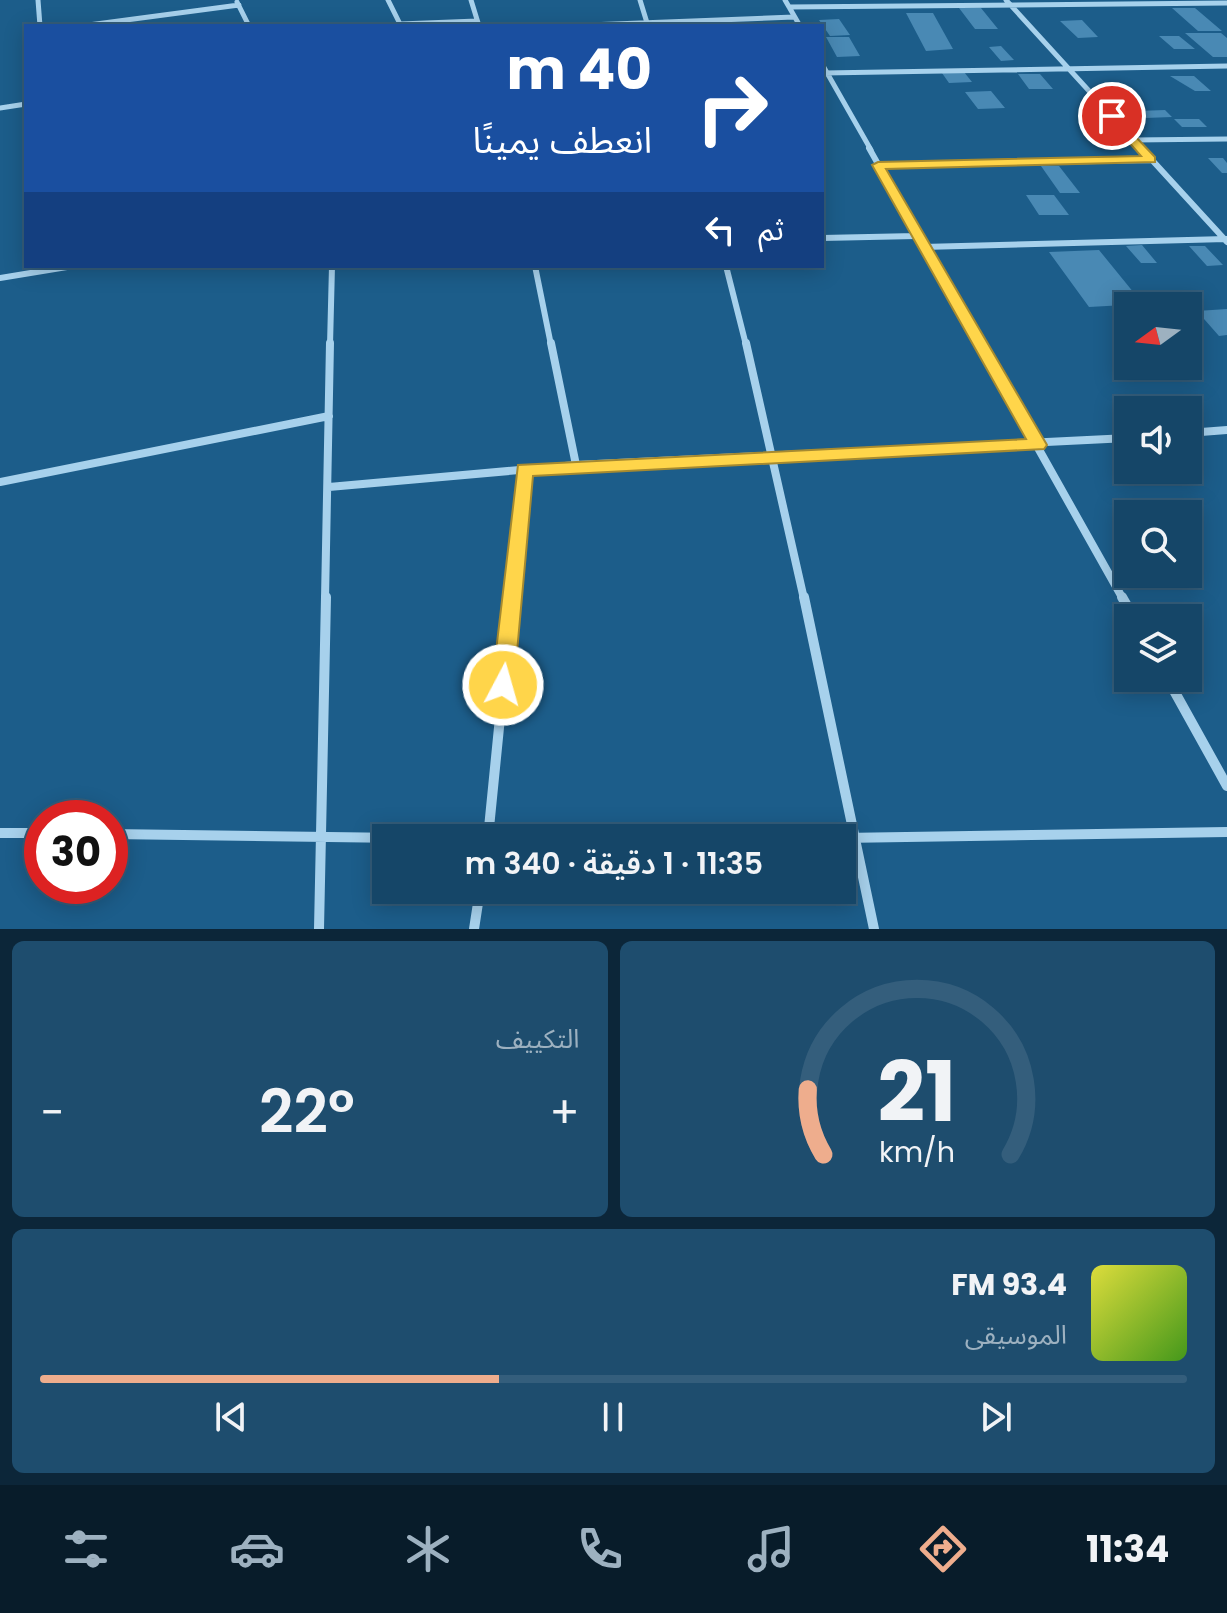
<!DOCTYPE html>
<html lang="ar">
<head>
<meta charset="utf-8">
<style>
  :root { --surface:#154668; --page:#1e4d6e; --text:#f1f3f6; --muted:#9db1c0; --line:#345e7c; --accent:#eead8d }
  body { margin:0; font-family:Poppins,"Noto Sans Arabic",sans-serif; background:var(--page); color:var(--text); direction:rtl; height:100vh; display:flex; flex-direction:column; font-size:30px; white-space:nowrap }
  * { box-sizing:border-box; margin:0 }
  p { font-size:26px; color:var(--muted) }
  .icon { flex:none; width:44px; height:44px; fill:none; stroke:currentColor; stroke-width:2; stroke-linecap:round; stroke-linejoin:round }
  .map { position:relative; height:929px; overflow:hidden; direction:ltr }
  .drawer { display:flex; flex-direction:column; gap:12px; padding:12px; background:#0c2639; flex:1 }
  .drawer>* { flex:none }
  .banner { position:absolute; left:24px; top:24px; width:800px; height:244px; border-radius:0px; box-shadow:0 4px 20px #0003,0 0 0 2px var(--line); direction:rtl; background:#1a4fa0; color:#fff; overflow:hidden }
  .needle { width:52px; rotate:255deg }
  .buttons { position:absolute; left:1114px; top:292px; display:grid; gap:16px }
  .buttons a { display:grid; place-items:center; width:88px; height:88px; border-radius:0px; background:var(--surface); box-shadow:0 4px 20px #0003,0 0 0 2px var(--line); font-size:40px }
  .speed { position:absolute; left:24px; top:800px; display:flex; gap:16px; font-size:40px; font-weight:700; text-align:center }
  .speed>* { display:grid; place-content:center; width:104px; height:104px; border-radius:50%; background:var(--surface); box-shadow:0 4px 20px #0003,0 0 0 2px var(--line); line-height:1 }
  .speed .limit { border:12px solid #d22; background:#fff; color:#111 }
  .pin { position:absolute; display:grid; place-items:center; width:68px; height:68px; color:#fff; margin:-34px; border:4px solid #fff; border-radius:50%; box-shadow:0 2px 8px #0007 }
  .me { position:absolute; width:88px; margin:-44px; rotate:6deg; stroke-linejoin:round; filter:drop-shadow(0 0 6px #0008) }
  .turn { display:flex; align-items:center; gap:28px; height:168px; padding:0 40px; font-size:36px }
  .turn .icon { width:104px; height:104px; stroke-width:2.5 }
  .turn b { display:block; font-size:56px; line-height:68px }
  .then { display:flex; align-items:center; height:76px; padding:0 40px; background:#0003; gap:16px; font-size:30px }
  .big { font-size:60px; font-weight:600; line-height:1.1 }
  .drawer .card { flex:1; display:flex; flex-direction:column; justify-content:center; gap:12px; min-width:0; padding:0 28px; border-radius:12px; background:var(--page) }
  .drawer .dial { align-items:center; gap:0 }
  .dial svg { height:208px; overflow:visible; fill:none; stroke:var(--line); stroke-width:7; stroke-linecap:round; text-anchor:middle }
  .dial text { fill:var(--text); stroke:none }
  .song { display:flex; align-items:center; gap:24px }
  .cover { width:96px; height:96px; border-radius:12px; background:linear-gradient(135deg,hsl(60 70% 55%),hsl(100 70% 35%)) }
  .played { height:8px; border-radius:4px; background:linear-gradient(90deg,var(--accent) 40%,var(--line) 40%) }
  .keys { display:flex; justify-content:space-around; direction:ltr }
  .heat { display:flex; justify-content:space-between; align-items:center; font-size:44px; direction:ltr }
  .drawer .tiles { flex:1; display:grid; gap:12px; grid-template-columns:1fr 1fr }
  .card:last-child { grid-column:span 2 }
  .trip { position:absolute; left:372px; top:824px; width:484px; height:80px; border-radius:0px; background:var(--surface); box-shadow:0 4px 20px #0003,0 0 0 2px var(--line); font-weight:600; line-height:80px; text-align:center; direction:rtl }
  .menu { display:flex; height:128px; justify-content:space-around; align-items:center; background:#081c2a; color:var(--muted) }
  .menu .icon { width:56px; height:56px }
  .menu .current { color:var(--accent) }
  .menu b { font-size:36px; color:var(--text) }
  .map>svg:first-child { display:block }
  .building { fill:#4989b4 }
  .lines { fill:none; stroke-linecap:round; stroke-linejoin:round }
  .street-far3 { stroke:#a7d1ec; stroke-width:5 }
  .street-far2 { stroke:#a7d1ec; stroke-width:6 }
  .street-far1 { stroke:#a7d1ec; stroke-width:8 }
  .street { stroke:#a7d1ec; stroke-width:10 }
  .route { fill:#ffd54a; stroke:#a68a30; stroke-width:2 }
</style>
</head>
<body>
<div class="map">
<svg width="1227" height="929" viewBox="0 0 1227 929">
  <rect width="100%" height="100%" fill="#1c5d8a"/>
  <path class="building" d="M959,8h22l17,21h-23z
    M1172,8h23l27,23h-24z
    M906,13h27l20,36 -27,2z
    M839,19l11,16 -20,1 -11,-16z
    M1082,20l16,17 -20,1 -18,-17z
    M1185,33h36l6,5v19h-14z
    M1159,36h20l16,13h-21z
    M826,37h23l11,19 -23,1z
    M1001,46l13,14 -13,1 -12,-14z
    M964,72l8,10 -23,1 -7,-10z
    M1018,74h22l13,15h-24z
    M1170,76h24l17,15h-16z
    M991,91l14,17 -27,1 -13,-17z
    M1165,110l7,7 -27,1 -7,-7z
    M1174,119h25l8,8h-25z
    M1208,158h15l4,5v10h-5z
    M1041,166h18l21,27h-20z
    M1026,195h28l15,20h-30z
    M1142,245l15,18h-16l-15,-17z
    M1189,246h16l18,19 -16,1z
    M1099,250l44,54 -54,3 -40,-55z
    M1227,309v26l-8,1 -22,-25z"/>
  <g class="lines">
    <path class="street-far3" d="M38,0l2,26
      M388,0l12,24 77,-3
      M471,0l8,26
      M640,0l8,26
      M785,0l15,26
      M1006,0l137,150
      M237,2l12,24
      M789,7l438,-4
      M81,26l158,-21
      M562,26l232,-9
      M822,64l49,86
      M824,73l403,-7
      M0,108l26,-4
      M1133,140l94,-1"/>
    <path class="street-far2" d="M869,148l111,197
      M1141,148l86,94
      M878,165l273,-5
      M822,238l94,-2
      M923,247l303,-8
      M535,266l16,79
      M726,266l20,79
      M0,278l73,-12
      M330,345l2,-79"/>
    <path class="street-far1" d="M551,343l25,122
      M746,343l58,256
      M979,343l144,256
      M1188,433l39,-3
      M0,482l329,-66
      M329,487l247,-22 552,-27
      M325,599l5,-256
      M511,599l13,-129"/>
    <path class="street" d="M804,597l70,332
      M1122,597l12,21
      M1167,678l60,108
      M0,833h42
      M110,834l292,4
      M488,838l24,-241
      M842,838l385,-6
      M319,929l7,-332
      M474,929l6,-39"/>
  </g>
  <path class="route" d="M1112,112l43,45v5l-269,7 161,276 -3,4 -511,27 -19,209 -3,7 -8,3 -8,-3 -3,-7 26,-220 508,-26 -154,-274 6,-3 263,-6 -35,-40z"/>
</svg>
<div class="buttons">
<a><svg class="needle" viewBox="-14 -14 28 28"><path d="M0-13l5 13h-10z" fill="#e53935"/><path d="M0 13l5-13h-10z" fill="#9db1c0"/></svg></a>
<a><svg class="icon" aria-label="sound" viewBox="0 0 24 24"><path d="M4 9h4l5-4v14l-5-4H4zM17 9q2 3 0 6"/></svg></a>
<a><svg class="icon" aria-label="search" viewBox="0 0 24 24"><circle cx="10" cy="10" r="6"/><path d="M15 15l6 6"/></svg></a>
<a><svg class="icon" aria-label="layers" viewBox="0 0 24 24"><path d="M12 4l9 5-9 5-9-5zM3 14l9 5 9-5"/></svg></a>
</div>
<div class="speed"><div class="limit">30</div></div>
<div class="pin" style="left:1112px;top:116px;background:#d93025"><svg class="icon" aria-label="arrive" viewBox="0 0 24 24"><path d="M6 21V4h12l-3 4 3 4H6"/></svg></div>
<svg class="me" style="left:503px;top:685px" viewBox="-20 -20 40 40"><circle r="17" fill="#ffd54a" stroke="#fff" stroke-width="3"/><path d="M0-11L8 9 0 5-8 9z" fill="#fff"/></svg>
<div class="trip">11:35 · 1 دقيقة · 340 m</div>
<div class="banner">
<div class="turn"><svg class="icon" aria-label="right" viewBox="0 0 24 24"><path d="M7 20v-9h11M14 6l5 5-5 5"/></svg><div><b>40 m</b>انعطف يمينًا</div></div>
<div class="then">ثم<svg class="icon" aria-label="left" viewBox="0 0 24 24"><path d="M17 20v-9H6M10 6l-5 5 5 5"/></svg></div>
</div>
</div>
<section class="drawer">
<div class="tiles">
<div class="card dial"><svg viewBox="0 0 100 80">
<path d="M14 69A42 42 0 1 1 86 69"/>
<path d="M14 69A42 42 0 0 1 8 44" stroke="#eead8d"/>
<text x="50" y="56" font-size="32" font-weight="700">21</text>
<text x="50" y="72" font-size="11">km/h</text>
</svg></div>
<div class="card"><p>التكييف</p>
<div class="heat"><a>−</a><b class="big">22°</b><a>+</a></div>
</div>
<div class="card">
<div class="song"><i class="cover"></i><div><b>93.4 FM</b><p>الموسيقى</p></div></div>
<div class="played"></div>
<div class="keys"><svg class="icon" aria-label="previous" viewBox="0 0 24 24"><path d="M18 5L8 12l10 7zM5 5v14"/></svg><svg class="icon" aria-label="pause" viewBox="0 0 24 24"><path d="M8 5v14M16 5v14"/></svg><svg class="icon" aria-label="next" viewBox="0 0 24 24"><path d="M6 5l10 7-10 7zM19 5v14"/></svg></div>
</div>
</div>
</section>
<nav class="menu">
<b>11:34</b>
<svg class="icon current" aria-label="directions" viewBox="0 0 24 24"><path d="M12 3l9 9-9 9-9-9zM9 14v-3h6M13 9l2 2-2 2"/></svg>
<svg class="icon" aria-label="music" viewBox="0 0 24 24"><path d="M9 18V5l10-2v13"/><circle cx="6" cy="18" r="3"/><circle cx="16" cy="16" r="3"/></svg>
<svg class="icon" aria-label="phone" viewBox="0 0 24 24"><path d="M5 4h4l2 5-3 2q2 4 5 5l2-3 5 2v4C11 20 4 13 5 4z"/></svg>
<svg class="icon" aria-label="climate" viewBox="0 0 24 24"><path d="M12 3v18M4 7l16 10M4 17L20 7"/></svg>
<svg class="icon" aria-label="car" viewBox="0 0 24 24"><path d="M5 17H2v-5l4-1 3-4h7l3 4 3 1v5h-3M9 17h6M6 11h13"/><circle cx="7" cy="17" r="2"/><circle cx="17" cy="17" r="2"/></svg>
<svg class="icon" aria-label="filters" viewBox="0 0 24 24"><path d="M4 7h16M4 17h16"/><circle cx="9" cy="7" r="2"/><circle cx="15" cy="17" r="2"/></svg>
</nav>
</body>
</html>
